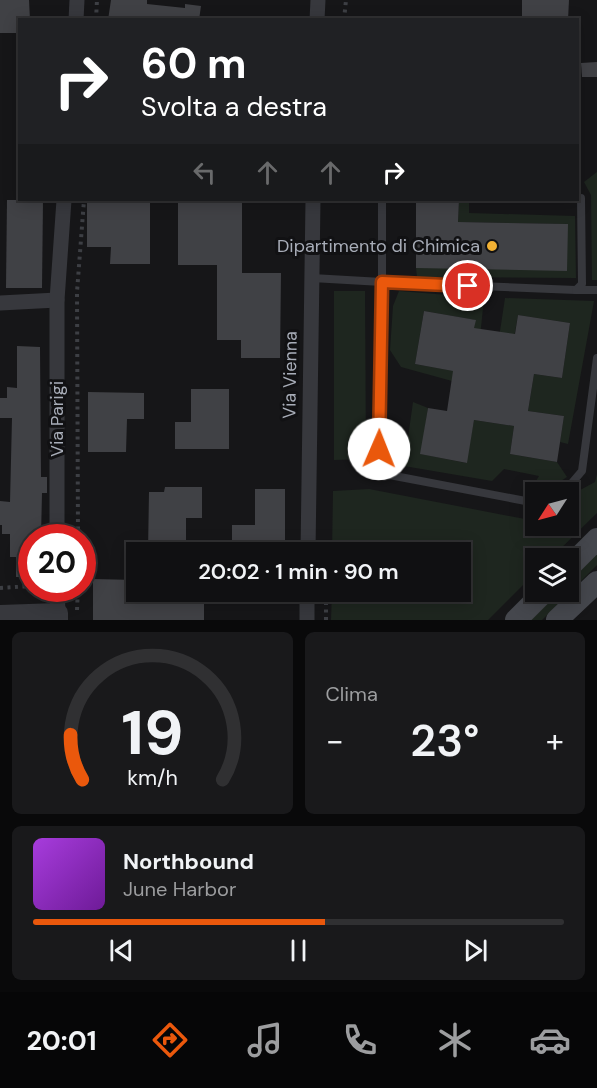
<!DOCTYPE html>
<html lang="it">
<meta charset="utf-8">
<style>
body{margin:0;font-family:"DM Sans",sans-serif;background:#19191b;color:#f1f3f6;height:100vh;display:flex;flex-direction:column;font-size:22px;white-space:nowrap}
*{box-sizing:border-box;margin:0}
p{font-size:20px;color:#9c9d9f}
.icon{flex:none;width:33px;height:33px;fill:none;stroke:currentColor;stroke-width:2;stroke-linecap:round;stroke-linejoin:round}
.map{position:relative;height:620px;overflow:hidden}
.drawer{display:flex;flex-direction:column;gap:12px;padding:12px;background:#09090a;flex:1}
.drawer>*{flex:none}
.banner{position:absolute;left:18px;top:18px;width:561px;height:183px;border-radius:0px;box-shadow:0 3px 15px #0003,0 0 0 2px #303032;background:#202124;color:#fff;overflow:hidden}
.needle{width:39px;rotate:234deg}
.tools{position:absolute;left:525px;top:482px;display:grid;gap:12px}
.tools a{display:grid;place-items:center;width:54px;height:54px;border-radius:0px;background:#101012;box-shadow:0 3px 15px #0003,0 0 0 2px #303032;font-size:30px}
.speed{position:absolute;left:18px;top:524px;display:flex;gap:12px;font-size:30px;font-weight:700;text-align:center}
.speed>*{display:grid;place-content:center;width:78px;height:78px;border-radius:50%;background:#101012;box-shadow:0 3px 15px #0003,0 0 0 2px #303032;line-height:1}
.speed .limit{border:9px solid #d22;background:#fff;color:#111}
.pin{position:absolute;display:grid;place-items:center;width:51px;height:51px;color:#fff;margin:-26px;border:3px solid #fff;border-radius:50%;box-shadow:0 2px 6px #0007}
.me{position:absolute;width:66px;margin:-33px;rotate:1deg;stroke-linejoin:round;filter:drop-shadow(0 0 4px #0008)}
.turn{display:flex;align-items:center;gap:21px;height:126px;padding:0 24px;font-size:27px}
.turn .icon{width:78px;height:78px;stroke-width:2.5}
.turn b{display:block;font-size:42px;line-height:51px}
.lanes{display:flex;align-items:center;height:57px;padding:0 24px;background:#0003;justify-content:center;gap:30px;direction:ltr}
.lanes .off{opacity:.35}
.big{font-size:45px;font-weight:600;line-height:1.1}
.drawer .widget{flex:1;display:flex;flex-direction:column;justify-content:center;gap:9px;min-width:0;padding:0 21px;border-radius:9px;background:#19191b}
.drawer .dial{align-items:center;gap:0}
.dial svg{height:156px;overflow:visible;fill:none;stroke:#303032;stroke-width:7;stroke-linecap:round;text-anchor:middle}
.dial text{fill:#f1f3f6;stroke:none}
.song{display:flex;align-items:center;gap:18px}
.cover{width:72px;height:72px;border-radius:9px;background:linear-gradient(135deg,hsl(280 70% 55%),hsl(280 70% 35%))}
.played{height:6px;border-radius:3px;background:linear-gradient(90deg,#ea580c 55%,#303032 55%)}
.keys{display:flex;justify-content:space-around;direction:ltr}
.heat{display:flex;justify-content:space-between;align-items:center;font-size:33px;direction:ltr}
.drawer .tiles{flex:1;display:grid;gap:12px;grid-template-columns:1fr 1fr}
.widget:last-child{grid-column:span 2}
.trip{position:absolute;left:126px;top:542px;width:345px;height:60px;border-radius:0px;background:#101012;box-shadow:0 3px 15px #0003,0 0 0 2px #303032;font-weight:600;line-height:60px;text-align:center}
.tabs{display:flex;height:96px;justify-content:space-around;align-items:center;background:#060607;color:#9c9d9f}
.tabs .icon{width:42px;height:42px}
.tabs .on{color:#ea580c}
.tabs b{font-size:27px;color:#f1f3f6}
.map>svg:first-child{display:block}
</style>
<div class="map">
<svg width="597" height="620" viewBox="0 0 597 620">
<rect width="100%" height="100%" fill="#161618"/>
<!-- green -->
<g fill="#1e261f">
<polygon points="597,172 597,280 592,280 591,195 584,182"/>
<polygon points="459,200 469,200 469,213 575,216 576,278 417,277 416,268 568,224 458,222"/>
<polygon points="334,291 365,291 366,459 334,460"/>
<polygon points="399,291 484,298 479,347 471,346 475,320 424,311 415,364 454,371 452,381 401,367 390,350 393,306"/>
<polygon points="505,298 594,301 568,444 560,442 564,416 528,411 534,374 562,378 570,323 518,315 511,354 497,351"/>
<polygon points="413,402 428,408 421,454 466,463 474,420 514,426 510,454 557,462 567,477 552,487 531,489 539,476 504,469 492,481 404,466"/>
<polygon points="597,474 597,513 551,558 536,558 535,573 488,620 331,620 332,591 460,591 460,552 332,552 333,491 369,489 535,521 536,525 568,525 569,496 595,482"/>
<polygon points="597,554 597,565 542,620 531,620 560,591 568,591 569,582"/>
</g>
<!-- building -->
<g fill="#404145">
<polygon points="0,0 29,0 30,20 20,20 20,33 0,33"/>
<polygon points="111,0 147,0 147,4 185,8 185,4 201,6 199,20 108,20"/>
<polygon points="522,0 569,0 568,20 522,20"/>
<polygon points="597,62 597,77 582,77 581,63"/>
<polygon points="7,200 43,200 42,288 6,288"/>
<polygon points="87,200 150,200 150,264 110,264 111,247 87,247"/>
<polygon points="178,200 242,200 242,273 281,273 280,358 241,358 241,340 217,340 217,265 178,265"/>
<polygon points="416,200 459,200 458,222 568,224 567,271 416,268"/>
<polygon points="424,311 476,320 474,328 515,334 518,315 570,323 562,378 534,374 528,411 564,416 557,462 510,454 514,426 474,420 467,463 420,454 428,408 447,411 453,371 415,364"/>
<polygon points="17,346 40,347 41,477 47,477 47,493 42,493 41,537 32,537 32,577 16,577 16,557 10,557 10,534 2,534 2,525 0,525 0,501 10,502 12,418 0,418 0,398 7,398 7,387 17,388"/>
<polygon points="191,389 229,389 229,449 175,449 175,422 191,422"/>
<polygon points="88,392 144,393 144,419 127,419 126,452 88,452"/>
<polygon points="165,487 202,487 202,518 186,518 186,552 148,552 149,492 164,492"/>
<polygon points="255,489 285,489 285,549 270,549 270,552 232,552 232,525 255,525"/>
<polygon points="93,579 136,580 136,591 204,591 204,620 93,620"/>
</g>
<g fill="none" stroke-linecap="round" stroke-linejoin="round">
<!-- path -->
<g stroke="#3d3f44" stroke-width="4" stroke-dasharray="3 4.5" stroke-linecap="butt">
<polyline points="96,20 97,0"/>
<polyline points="344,20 346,0"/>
<polyline points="78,537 77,292 84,200"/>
<polyline points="0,588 32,586"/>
<polyline points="77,610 78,588"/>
<polyline points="326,620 326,591"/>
</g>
<!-- service -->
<g stroke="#37383d" stroke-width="8">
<polyline points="382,200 382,282 576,290 582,284 581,198 578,198"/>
<polyline points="312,278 382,282 379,473 536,503"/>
<polyline points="576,290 597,290"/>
<polyline points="564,492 582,471 597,358"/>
</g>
<!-- minor -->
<g stroke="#37383d" stroke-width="15">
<polyline points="76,20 77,0"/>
<polyline points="317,20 318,0"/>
<polyline points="0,303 57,300"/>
<polyline points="57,537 57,300 64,200"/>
<polyline points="308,552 313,200"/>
<polyline points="57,588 58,613"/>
<polyline points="307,620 307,591"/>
</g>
<!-- tertiary -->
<polyline stroke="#37383d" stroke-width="20" points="0,615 58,613 58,620"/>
<!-- secondary -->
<g stroke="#45474d" stroke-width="22">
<polyline points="568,568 597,539"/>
<polyline points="516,620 545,591"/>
<polyline points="557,620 597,582"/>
</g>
</g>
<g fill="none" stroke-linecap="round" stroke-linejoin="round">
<defs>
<polyline id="route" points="379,449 382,282 468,286"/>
</defs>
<!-- route casing -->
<use href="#route" stroke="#983908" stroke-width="15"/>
<!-- route -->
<use href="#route" stroke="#ea580c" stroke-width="10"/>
</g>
<!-- markers -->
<circle fill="#f2b134" stroke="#111113" stroke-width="2" cx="492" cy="246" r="6"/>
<g text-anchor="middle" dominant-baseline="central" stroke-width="6" stroke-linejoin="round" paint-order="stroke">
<!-- poi labels -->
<g font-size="18" fill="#a8adb8" stroke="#111113" text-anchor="end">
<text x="480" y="246">Dipartimento di Chimica</text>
</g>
<!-- street labels -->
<g font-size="18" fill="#a8adb8" stroke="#111113">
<text transform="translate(290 375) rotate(-89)">Via Vienna</text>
<text transform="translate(57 419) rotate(-90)">Via Parigi</text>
</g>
</g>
</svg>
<div class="tools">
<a><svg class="needle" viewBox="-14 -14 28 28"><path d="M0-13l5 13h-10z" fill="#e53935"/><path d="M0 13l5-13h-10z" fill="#9c9d9f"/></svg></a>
<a><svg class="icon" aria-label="layers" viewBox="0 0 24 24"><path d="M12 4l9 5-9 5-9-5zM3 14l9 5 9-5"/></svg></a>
</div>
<div class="speed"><div class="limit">20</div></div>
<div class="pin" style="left:468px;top:286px;background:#d93025"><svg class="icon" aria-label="arrive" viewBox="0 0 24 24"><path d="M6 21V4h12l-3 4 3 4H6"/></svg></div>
<svg class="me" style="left:379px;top:449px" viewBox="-20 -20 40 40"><circle r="19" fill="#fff"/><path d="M0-13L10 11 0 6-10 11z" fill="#ea580c"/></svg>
<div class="trip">20:02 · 1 min · 90 m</div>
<div class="banner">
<div class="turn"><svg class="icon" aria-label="right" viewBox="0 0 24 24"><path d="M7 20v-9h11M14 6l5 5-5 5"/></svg><div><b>60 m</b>Svolta a destra</div></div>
<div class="lanes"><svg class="icon off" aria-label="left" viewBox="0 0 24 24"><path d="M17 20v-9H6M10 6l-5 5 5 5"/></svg><svg class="icon off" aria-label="ahead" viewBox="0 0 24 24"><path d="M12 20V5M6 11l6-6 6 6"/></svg><svg class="icon off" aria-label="ahead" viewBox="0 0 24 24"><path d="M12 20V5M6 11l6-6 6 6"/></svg><svg class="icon" aria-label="right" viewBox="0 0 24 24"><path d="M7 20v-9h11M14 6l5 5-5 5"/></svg></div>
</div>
</div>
<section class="drawer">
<div class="tiles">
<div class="widget dial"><svg viewBox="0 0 100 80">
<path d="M14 69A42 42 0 1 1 86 69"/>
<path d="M14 69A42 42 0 0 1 8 46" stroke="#ea580c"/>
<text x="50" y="56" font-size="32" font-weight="700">19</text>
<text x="50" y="72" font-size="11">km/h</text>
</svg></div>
<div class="widget"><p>Clima</p>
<div class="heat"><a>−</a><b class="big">23°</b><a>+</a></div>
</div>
<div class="widget">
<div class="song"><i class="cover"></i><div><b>Northbound</b><p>June Harbor</p></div></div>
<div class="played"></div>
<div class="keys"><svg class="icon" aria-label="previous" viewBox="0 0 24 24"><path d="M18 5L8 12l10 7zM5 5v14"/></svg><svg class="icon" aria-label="pause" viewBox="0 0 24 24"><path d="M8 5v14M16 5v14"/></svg><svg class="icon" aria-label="next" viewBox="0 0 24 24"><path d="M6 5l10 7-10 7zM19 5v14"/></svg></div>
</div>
</div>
</section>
<nav class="tabs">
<b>20:01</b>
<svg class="icon on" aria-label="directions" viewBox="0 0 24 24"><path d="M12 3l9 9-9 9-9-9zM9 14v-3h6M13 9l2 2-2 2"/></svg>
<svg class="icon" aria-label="music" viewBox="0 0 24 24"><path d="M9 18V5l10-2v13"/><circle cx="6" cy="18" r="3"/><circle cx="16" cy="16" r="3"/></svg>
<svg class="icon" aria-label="phone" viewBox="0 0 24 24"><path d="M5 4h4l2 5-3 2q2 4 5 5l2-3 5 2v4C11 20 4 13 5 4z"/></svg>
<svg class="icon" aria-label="climate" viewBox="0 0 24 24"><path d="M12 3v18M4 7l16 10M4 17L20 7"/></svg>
<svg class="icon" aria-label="car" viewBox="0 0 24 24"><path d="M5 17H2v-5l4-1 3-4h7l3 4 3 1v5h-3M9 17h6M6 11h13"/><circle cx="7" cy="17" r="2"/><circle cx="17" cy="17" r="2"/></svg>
</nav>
